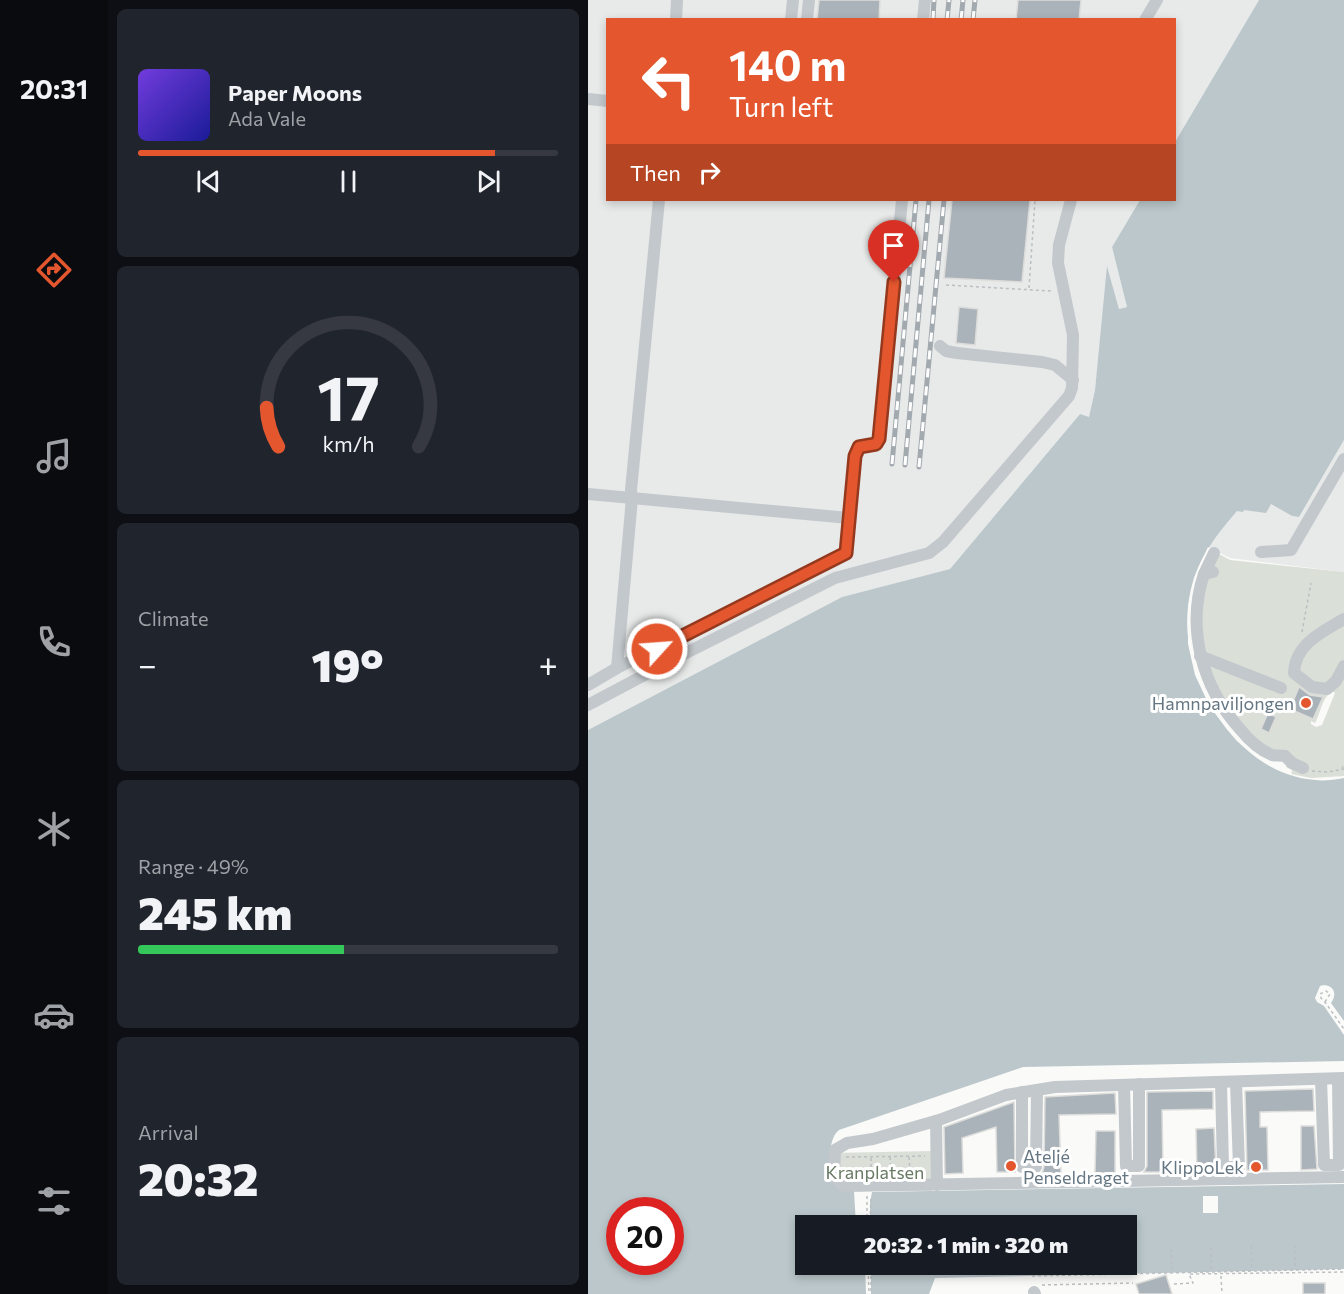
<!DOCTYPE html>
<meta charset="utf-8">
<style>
body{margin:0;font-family:Commissioner,sans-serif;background:#20242c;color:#f1f3f6;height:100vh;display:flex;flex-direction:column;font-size:22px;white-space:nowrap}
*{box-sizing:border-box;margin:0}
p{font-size:20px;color:#9ea1a6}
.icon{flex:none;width:33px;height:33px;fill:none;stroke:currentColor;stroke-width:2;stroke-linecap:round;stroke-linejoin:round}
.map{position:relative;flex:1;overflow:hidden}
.drawer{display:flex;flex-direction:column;gap:9px;padding:9px;background:#0d0f14;width:480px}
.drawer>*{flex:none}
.top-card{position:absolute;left:18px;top:18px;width:570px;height:183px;border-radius:0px;box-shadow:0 3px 9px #0003;background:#e4572e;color:#fff;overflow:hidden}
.speed{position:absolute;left:18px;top:1197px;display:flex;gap:12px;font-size:30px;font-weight:700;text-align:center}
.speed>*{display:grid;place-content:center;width:78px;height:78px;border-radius:50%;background:#171b24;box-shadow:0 3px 9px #0003;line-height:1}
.speed .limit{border:9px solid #d22;background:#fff;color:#111}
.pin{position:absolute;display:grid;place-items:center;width:51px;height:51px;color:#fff;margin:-62px -26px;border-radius:50% 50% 50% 0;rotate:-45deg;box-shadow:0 0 6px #0007}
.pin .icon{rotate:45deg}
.me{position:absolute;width:66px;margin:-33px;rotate:64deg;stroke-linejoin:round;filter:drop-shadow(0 0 4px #0008)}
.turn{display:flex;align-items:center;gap:21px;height:126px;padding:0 24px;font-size:27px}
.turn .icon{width:78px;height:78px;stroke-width:2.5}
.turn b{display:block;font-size:42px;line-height:51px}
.then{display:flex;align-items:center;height:57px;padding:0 24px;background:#0003;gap:12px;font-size:22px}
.big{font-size:45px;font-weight:800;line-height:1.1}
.drawer .card{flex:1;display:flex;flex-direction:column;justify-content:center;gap:9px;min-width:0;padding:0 21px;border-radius:9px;background:#20242c}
.drawer .dial{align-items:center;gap:0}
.dial svg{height:156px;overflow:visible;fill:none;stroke:#363941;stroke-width:7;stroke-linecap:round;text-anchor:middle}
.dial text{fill:#f1f3f6;stroke:none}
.song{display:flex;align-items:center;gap:18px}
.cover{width:72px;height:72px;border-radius:9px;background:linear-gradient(135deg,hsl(260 70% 55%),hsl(240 70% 35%))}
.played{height:6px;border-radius:3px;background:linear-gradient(90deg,#e4572e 85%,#363941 85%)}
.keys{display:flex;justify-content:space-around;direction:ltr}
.heat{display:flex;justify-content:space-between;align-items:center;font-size:33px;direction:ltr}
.charge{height:9px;border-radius:4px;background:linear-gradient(90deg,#34c759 49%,#363941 0)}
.trip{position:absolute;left:207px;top:1215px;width:342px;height:60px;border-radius:0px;background:#171b24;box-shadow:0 3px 9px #0003;font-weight:800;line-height:60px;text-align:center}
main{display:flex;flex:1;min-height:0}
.tab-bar{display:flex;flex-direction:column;width:108px;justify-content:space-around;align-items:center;background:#090b0e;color:#9ea1a6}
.tab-bar .icon{width:42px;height:42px}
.tab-bar .selected{color:#e4572e}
.tab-bar b{font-size:27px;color:#f1f3f6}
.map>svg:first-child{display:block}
</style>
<main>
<nav class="tab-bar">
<b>20:31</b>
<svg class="icon selected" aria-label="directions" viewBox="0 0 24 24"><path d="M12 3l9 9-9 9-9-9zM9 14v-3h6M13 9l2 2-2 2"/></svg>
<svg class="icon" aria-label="music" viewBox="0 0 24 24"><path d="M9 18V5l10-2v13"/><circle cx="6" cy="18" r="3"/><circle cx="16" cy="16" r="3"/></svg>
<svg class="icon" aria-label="phone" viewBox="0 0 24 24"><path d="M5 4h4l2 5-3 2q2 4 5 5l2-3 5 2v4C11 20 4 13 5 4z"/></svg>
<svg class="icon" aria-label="climate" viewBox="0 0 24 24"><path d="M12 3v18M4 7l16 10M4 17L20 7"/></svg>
<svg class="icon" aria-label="car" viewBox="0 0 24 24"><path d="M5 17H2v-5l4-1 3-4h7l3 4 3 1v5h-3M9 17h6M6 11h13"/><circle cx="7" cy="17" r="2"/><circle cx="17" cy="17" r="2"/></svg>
<svg class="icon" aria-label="filters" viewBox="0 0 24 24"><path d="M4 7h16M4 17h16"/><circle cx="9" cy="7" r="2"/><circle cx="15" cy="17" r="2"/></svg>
</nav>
<section class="drawer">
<div class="card">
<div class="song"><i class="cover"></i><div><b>Paper Moons</b><p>Ada Vale</p></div></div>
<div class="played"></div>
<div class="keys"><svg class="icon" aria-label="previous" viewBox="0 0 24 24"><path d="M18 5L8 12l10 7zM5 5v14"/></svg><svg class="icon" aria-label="pause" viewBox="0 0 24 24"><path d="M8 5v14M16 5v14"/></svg><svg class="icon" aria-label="next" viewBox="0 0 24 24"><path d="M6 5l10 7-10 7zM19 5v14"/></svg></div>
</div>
<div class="card dial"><svg viewBox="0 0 100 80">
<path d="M14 69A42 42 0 1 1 86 69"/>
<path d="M14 69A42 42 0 0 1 8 49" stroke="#e4572e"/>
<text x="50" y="56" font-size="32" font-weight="700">17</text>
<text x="50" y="72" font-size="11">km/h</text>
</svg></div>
<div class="card"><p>Climate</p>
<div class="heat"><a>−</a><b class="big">19°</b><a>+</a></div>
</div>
<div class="card"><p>Range · 49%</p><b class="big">245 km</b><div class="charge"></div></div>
<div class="card"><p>Arrival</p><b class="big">20:32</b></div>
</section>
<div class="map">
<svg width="756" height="1294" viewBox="0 0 756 1294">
<rect width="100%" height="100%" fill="#fafaf8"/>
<!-- built -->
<g fill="#e8e9e9">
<polygon points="0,0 671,0 587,142 586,20 20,20 20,200 552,200 524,247 539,307 531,309 520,269 507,390 501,418 492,414 362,569 254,597 0,730"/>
<polygon points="756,440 756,572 642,558 620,547 649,511 683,504 704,516 711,517"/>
</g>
<!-- green -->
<g fill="#dadfd7" fill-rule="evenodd">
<path d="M622 549 642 560 756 572V776L723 778 703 774 704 770 698 767 699 763C685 756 670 750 658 742 649 736 642 726 636 718 599 669 593 603 622 549ZM744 691 747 693 734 725 728 727 723 724V721L727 723C733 713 733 699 744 691Z"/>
<polygon points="344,1151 344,1191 257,1190 243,1153"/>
</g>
<!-- water -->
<g fill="#bbc7cb" fill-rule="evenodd">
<path d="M671 0H756V440L711 517 704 516 683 504 678 513 656 510 655 512 649 511C623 542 605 564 600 607 590 689 665 798 756 778V1021L743 1003C749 995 747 986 736 985L732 986 727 998 729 1002 736 1006 756 1035V1061L435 1067 251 1130C238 1141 244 1164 244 1180L257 1190 276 1192V1225L218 1226V1264L277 1265 278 1294H0V730L254 597 362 569 492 414 501 417 507 390 519 266 531 309 539 307 524 247 552 200H586L587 142ZM32 1210H82V1262H32Z"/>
<polygon points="756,1184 756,1269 347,1278 341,1294 283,1294 283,1265 538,1264 538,1226 282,1226 282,1203 284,1192"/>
</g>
<!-- pier -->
<g fill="#fafaf8">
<polygon points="620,547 622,549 609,579 603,606 603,643 610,674 625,705 651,739 690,769 696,769 704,773 703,775 683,766 667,756 649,741 622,707 607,675 600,644 600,606 606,578"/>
<polygon points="266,1191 276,1192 276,1225 268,1225"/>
<rect x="615" y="1196" width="15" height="17"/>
</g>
<!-- building -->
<g fill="#aab3b9" stroke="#dcdcda" stroke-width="1.5">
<polygon points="231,0 292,0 291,20 229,20"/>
<polygon points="430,0 493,0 491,20 428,20"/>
<polygon points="364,200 442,200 434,282 356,278"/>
<polygon points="371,307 390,309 387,345 368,343"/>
<polygon points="711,687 722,695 735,697 725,719 702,709"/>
<polygon points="680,713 688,717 681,733 673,729"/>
<polygon points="725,1089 726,1111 672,1112 672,1127 679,1127 680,1170 659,1170 657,1091"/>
<polygon points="625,1091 625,1109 574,1110 575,1172 556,1172 559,1166 559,1092"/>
<polygon points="527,1093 528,1114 471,1115 473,1174 454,1174 456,1167 457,1097"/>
<polygon points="426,1102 427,1172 409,1172 408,1127 374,1138 375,1173 357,1174 356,1127"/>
<polygon points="713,1126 726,1126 729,1169 713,1170"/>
<polygon points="626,1128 628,1171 609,1171 608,1129"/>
<polygon points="508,1131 527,1131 527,1173 507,1173"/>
<polygon points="578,1275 584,1294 551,1294 548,1284"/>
<rect x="715" y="1283" width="22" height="11"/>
</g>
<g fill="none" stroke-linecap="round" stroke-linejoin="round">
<!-- path -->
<g stroke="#bbbfc2" stroke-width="1.5" stroke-dasharray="3 3" stroke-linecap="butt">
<polyline points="358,285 463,291"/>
<polyline points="441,288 447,200"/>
<polyline points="714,632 723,583"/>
<polyline points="754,769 756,764"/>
<polyline points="724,771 740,772 756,769"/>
<polyline points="737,1002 742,994 738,991 732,994 733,998 737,1002 756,1029"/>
<polyline points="258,1157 337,1156"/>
<polyline points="302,1157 303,1173"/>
<polyline points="321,1157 322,1173"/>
<polyline points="283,1158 283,1174"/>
<polyline points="279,1196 279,1226"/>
<polyline points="282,1226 283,1197"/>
<polyline points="545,1243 546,1273"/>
<polyline points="707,1245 707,1269"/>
<polyline points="663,1246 664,1270"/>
<polyline points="623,1248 623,1271"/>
<polyline points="583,1249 584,1272"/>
<polyline points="280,1264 281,1294"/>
<polyline points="283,1264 283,1294"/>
<polyline points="444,1276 756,1269"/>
<polyline points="633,1276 634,1294"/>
<polyline points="586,1284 605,1283 601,1274 756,1272"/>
<polyline points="454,1285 545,1283"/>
</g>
<!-- minor -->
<g stroke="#c3c8cc" stroke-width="12">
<polyline points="88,20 89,0"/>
<polyline points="203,20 205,0"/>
<polyline points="219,20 221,0"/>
<polyline points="335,20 337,0"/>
<polyline points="557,20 569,0"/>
<polyline points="0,99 20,101"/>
<polyline points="352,346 358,351 369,353 454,362 467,365 485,380"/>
<polyline points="0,494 261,518"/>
<polyline points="673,552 703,550 756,459"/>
<path d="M625 572 616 574C598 628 614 687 652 729 660 739 672 750 684 755 689 756 692 755 697 756L704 763 715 768"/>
<polyline points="616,574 626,553"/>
<path d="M756 619C734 632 707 644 706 673L724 687 739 689 748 681 756 666"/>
<polyline points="612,656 693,688"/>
<polyline points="29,668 44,498 43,490 71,200"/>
<polyline points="0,685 29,668 258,553 267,456 271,447 288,445 291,439 314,200"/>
<polyline points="0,705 96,654 247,578 341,553 355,542 481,396 484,388 485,335 470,263 471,245 483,200"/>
<path d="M756 1078 467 1087 418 1095 351 1120 285 1139 259 1143 247 1150C247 1163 243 1182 257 1186L756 1177"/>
<polyline points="733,1079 736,1165 751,1165 750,1079"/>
<polyline points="633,1083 635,1167 651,1167 648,1082"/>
<polyline points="536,1085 538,1166 551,1166 551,1084"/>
<polyline points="434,1092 434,1167 448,1167 449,1090"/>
<polyline points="348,1121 349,1185"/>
<polyline points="446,1292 447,1294"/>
</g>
<defs>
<g id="rail">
<polyline points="345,20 346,0"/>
<polyline points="359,20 361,0"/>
<polyline points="373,20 375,0"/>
<polyline points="385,20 387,0"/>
<polyline points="304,464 328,200"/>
<polyline points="317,465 341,200"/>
<polyline points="331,467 356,200"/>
</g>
</defs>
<!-- rail casing -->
<use href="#rail" stroke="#a2aab0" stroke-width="5"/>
<!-- rail -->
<use href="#rail" stroke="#fff" stroke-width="3" stroke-dasharray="9" stroke-linecap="butt"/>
</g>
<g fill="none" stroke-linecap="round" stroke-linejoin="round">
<defs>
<polyline id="route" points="69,649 258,553 267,456 271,447 288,444 291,439 306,282"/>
</defs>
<!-- route casing -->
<use href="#route" stroke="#94391e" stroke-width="15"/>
<!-- route -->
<use href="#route" stroke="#e4572e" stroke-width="10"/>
</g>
<!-- markers -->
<g fill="#e4572e" stroke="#fff" stroke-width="2">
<circle cx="718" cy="703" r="6"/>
<circle cx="423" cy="1166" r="6"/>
<circle cx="668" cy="1167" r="6"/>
</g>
<g text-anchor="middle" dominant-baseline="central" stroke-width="6" stroke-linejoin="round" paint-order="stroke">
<!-- poi labels -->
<g font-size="18" fill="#657683" stroke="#fff" text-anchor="end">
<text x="706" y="703">Hamnpaviljongen</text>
<text x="435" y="1156" text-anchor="start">Ateljé<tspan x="435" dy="21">Penseldraget</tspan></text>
<text x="656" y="1167">KlippoLek</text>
</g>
<!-- park labels -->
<g font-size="18" fill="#687a64" stroke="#fff">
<text x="287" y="1172">Kranplatsen</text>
</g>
</g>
</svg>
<div class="speed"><div class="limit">20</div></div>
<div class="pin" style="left:306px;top:282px;background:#d93025"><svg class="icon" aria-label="arrive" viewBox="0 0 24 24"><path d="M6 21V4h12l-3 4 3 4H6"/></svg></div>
<svg class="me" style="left:69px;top:649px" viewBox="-20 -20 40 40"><circle r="17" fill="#e4572e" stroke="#fff" stroke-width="3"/><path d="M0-11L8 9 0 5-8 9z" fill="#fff"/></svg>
<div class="trip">20:32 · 1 min · 320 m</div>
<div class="top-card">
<div class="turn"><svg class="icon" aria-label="left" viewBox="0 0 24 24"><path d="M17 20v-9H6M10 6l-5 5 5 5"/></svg><div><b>140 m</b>Turn left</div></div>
<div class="then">Then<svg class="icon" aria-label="right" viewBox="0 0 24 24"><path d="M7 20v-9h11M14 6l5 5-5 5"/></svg></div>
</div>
</div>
</main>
